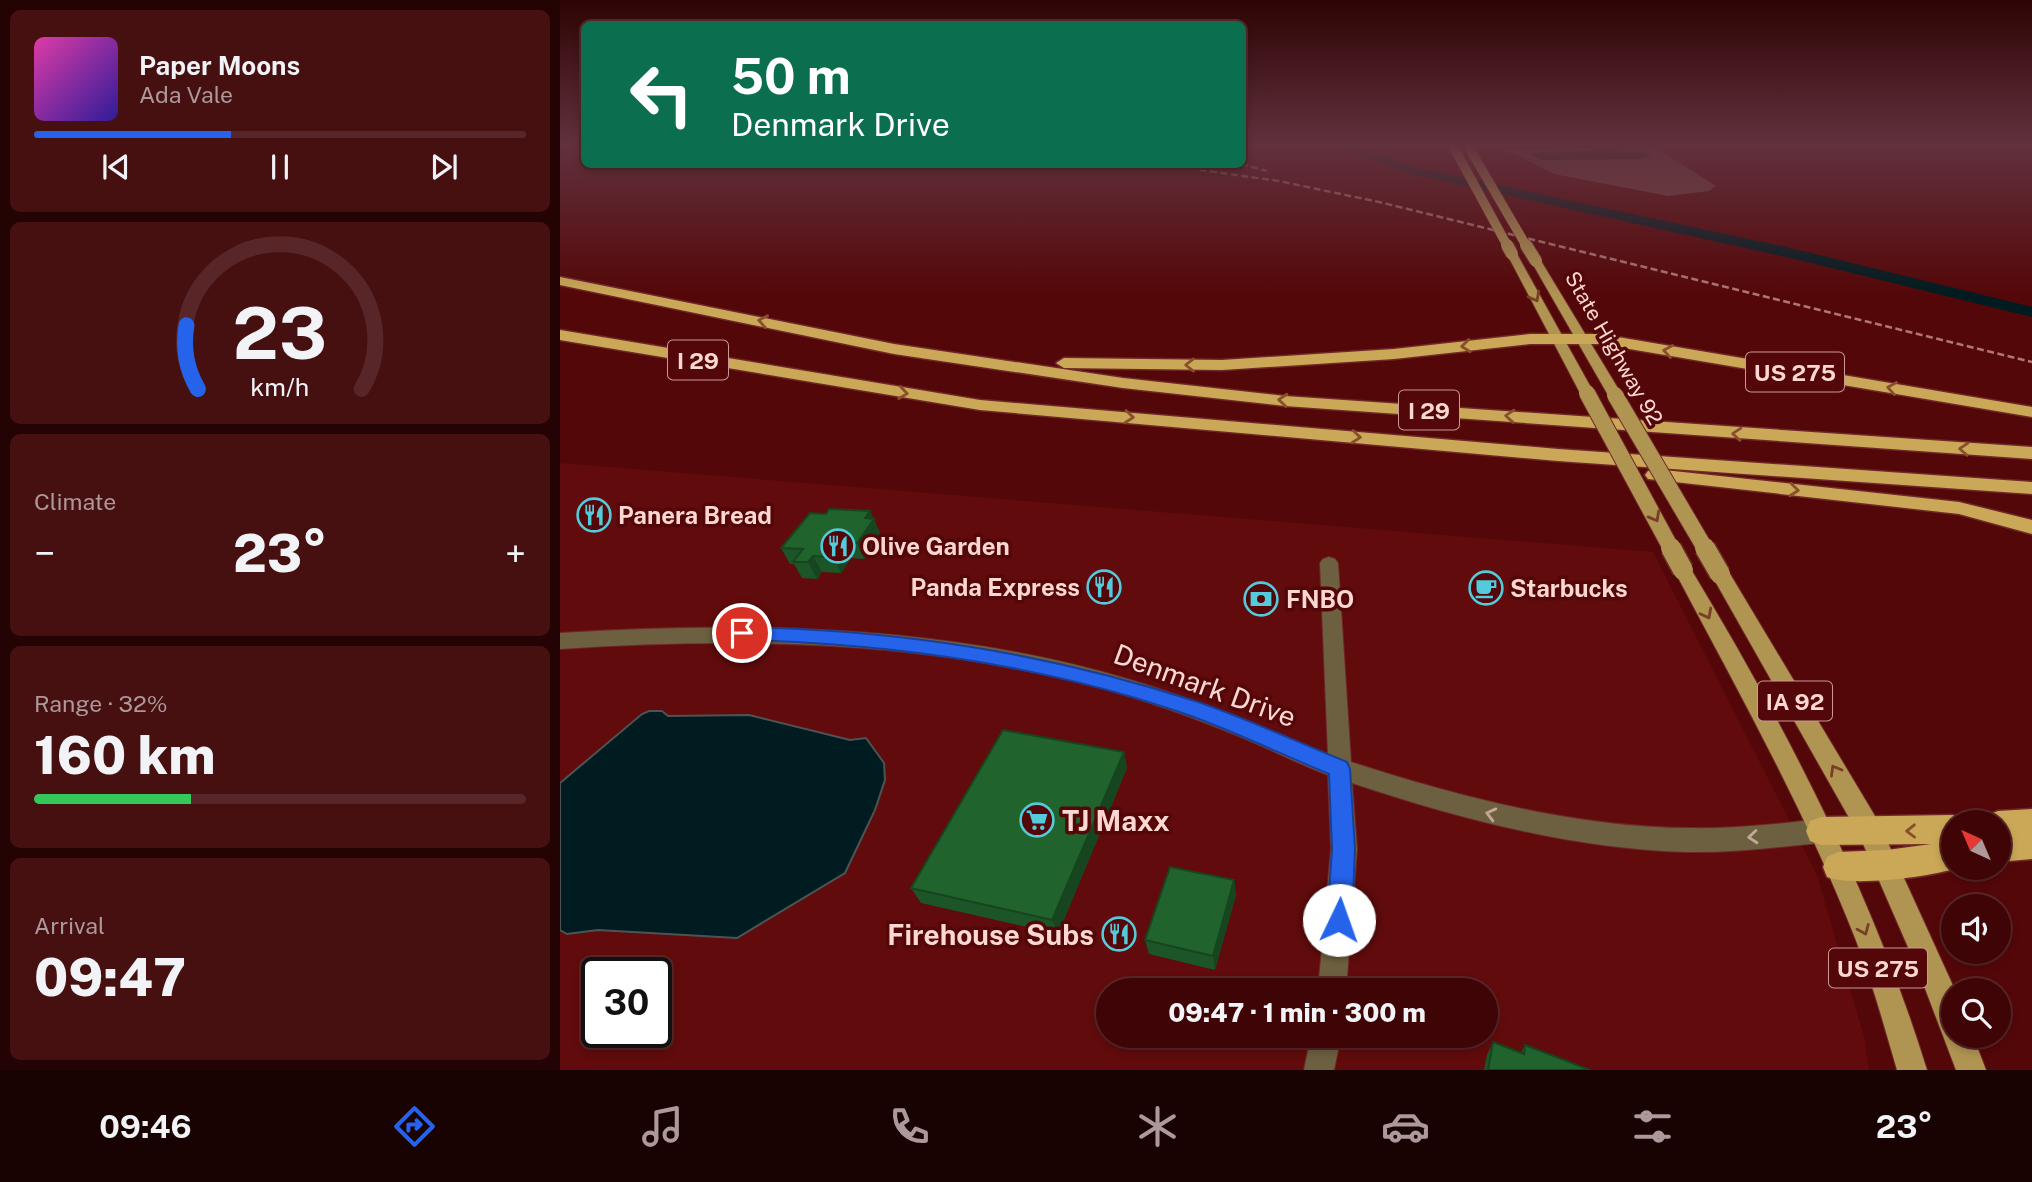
<!DOCTYPE html>
<meta charset="utf-8">
<style>
body{margin:0;font-family:"Public Sans",sans-serif;background:#460f10;color:#f1f3f6;height:100vh;display:flex;flex-direction:column;font-size:26px;white-space:nowrap}
*{box-sizing:border-box;margin:0}
p{font-size:23px;color:#ad999b}
.icon{flex:none;width:38px;height:38px;fill:none;stroke:currentColor;stroke-width:2;stroke-linecap:round;stroke-linejoin:round}
.map{position:relative;flex:1;overflow:hidden}
.details{display:flex;flex-direction:column;gap:10px;padding:10px;background:#230303;width:560px}
.details>*{flex:none}
.hud{position:absolute;left:21px;top:21px;width:665px;height:147px;border-radius:10px;box-shadow:0 4px 10px #0003,0 0 0 2px #582628;background:#0b6e4f;color:#fff;overflow:hidden}
.needle{width:46px;rotate:316deg}
.fabs{position:absolute;left:1381px;top:810px;display:grid;gap:14px}
.fabs a{display:grid;place-items:center;width:70px;height:70px;border-radius:50%;background:#3f0506;box-shadow:0 4px 10px #0003,0 0 0 2px #582628;font-size:35px}
.speed{position:absolute;left:21px;top:957px;display:flex;gap:14px;font-size:35px;font-weight:700;text-align:center}
.speed>*{display:grid;place-content:center;width:91px;height:91px;border-radius:50%;background:#3f0506;box-shadow:0 4px 10px #0003,0 0 0 2px #582628;line-height:1}
.speed .limit{border:4px solid #111;border-radius:10px;background:#fff;color:#111}
.pin{position:absolute;display:grid;place-items:center;width:60px;height:60px;color:#fff;margin:-30px;border:4px solid #fff;border-radius:50%;box-shadow:0 2px 7px #0007}
.me{position:absolute;width:77px;margin:-38px;rotate:3deg;stroke-linejoin:round;filter:drop-shadow(0 0 5px #0008)}
.turn{display:flex;align-items:center;gap:24px;height:147px;padding:0 35px;font-size:32px}
.turn .icon{width:91px;height:91px;stroke-width:2.5}
.turn b{display:block;font-size:49px;line-height:60px}
.big{font-size:52px;font-weight:800;line-height:1.1}
.details .card{flex:1;display:flex;flex-direction:column;justify-content:center;gap:10px;min-width:0;padding:0 24px;border-radius:10px;background:#460f10}
.details .dial{align-items:center;gap:0}
.dial svg{height:182px;overflow:visible;fill:none;stroke:#582628;stroke-width:7;stroke-linecap:round;text-anchor:middle}
.dial text{fill:#f1f3f6;stroke:none}
.song{display:flex;align-items:center;gap:21px}
.cover{width:84px;height:84px;border-radius:10px;background:linear-gradient(135deg,hsl(320 70% 55%),hsl(250 70% 35%))}
.played{height:7px;border-radius:4px;background:linear-gradient(90deg,#2563eb 40%,#582628 40%)}
.keys{display:flex;justify-content:space-around;direction:ltr}
.heat{display:flex;justify-content:space-between;align-items:center;font-size:38px;direction:ltr}
.charge{height:10px;border-radius:5px;background:linear-gradient(90deg,#34c759 32%,#582628 0)}
.trip{position:absolute;left:536px;top:978px;width:402px;height:70px;border-radius:35px;background:#3f0506;box-shadow:0 4px 10px #0003,0 0 0 2px #582628;font-weight:800;line-height:70px;text-align:center}
.tabs{display:flex;height:112px;justify-content:space-around;align-items:center;background:#190202;color:#ad999b}
.tabs .icon{width:49px;height:49px}
.tabs .on{color:#2563eb}
.tabs b{font-size:32px;color:#f1f3f6}
main{display:flex;flex:1;min-height:0}
.map>svg:first-child{display:block}
</style>
<main>
<section class="details">
<div class="card">
<div class="song"><i class="cover"></i><div><b>Paper Moons</b><p>Ada Vale</p></div></div>
<div class="played"></div>
<div class="keys"><svg class="icon" aria-label="previous" viewBox="0 0 24 24"><path d="M18 5L8 12l10 7zM5 5v14"/></svg><svg class="icon" aria-label="pause" viewBox="0 0 24 24"><path d="M8 5v14M16 5v14"/></svg><svg class="icon" aria-label="next" viewBox="0 0 24 24"><path d="M6 5l10 7-10 7zM19 5v14"/></svg></div>
</div>
<div class="card dial"><svg viewBox="0 0 100 80">
<path d="M14 69A42 42 0 1 1 86 69"/>
<path d="M14 69A42 42 0 0 1 9 41" stroke="#2563eb"/>
<text x="50" y="56" font-size="32" font-weight="700">23</text>
<text x="50" y="72" font-size="11">km/h</text>
</svg></div>
<div class="card"><p>Climate</p>
<div class="heat"><a>−</a><b class="big">23°</b><a>+</a></div>
</div>
<div class="card"><p>Range · 32%</p><b class="big">160 km</b><div class="charge"></div></div>
<div class="card"><p>Arrival</p><b class="big">09:47</b></div>
</section>
<div class="map">
<svg width="1472" height="1070" viewBox="0 0 1472 1070">
<rect width="100%" height="100%" fill="#540708"/>
<!-- built -->
<path fill="#610b0c" fill-rule="evenodd" d="M0 463 1093 552 1257 875 1304 1037 1309 1070H0ZM37 973H96V1032H37ZM548 990H926V1036H548Z"/>
<!-- green -->
<polygon fill="#714540" points="1095,147 1156,186 1149,191 1108,196 994,174 955,154 939,150"/>
<!-- water -->
<g fill="#001c20" stroke="#4c5455" stroke-width="2">
<polygon points="1043,149 1078,150 1094,155 1083,160 981,161 970,155 974,152"/>
<polygon points="89,711 102,711 108,716 189,715 290,740 306,738 324,763 325,780 315,810 285,873 177,938 38,930 7,934 0,930 0,783 82,714"/>
</g>
<g fill="none" stroke-linecap="round" stroke-linejoin="round">
<!-- river -->
<polygon fill="#001c20" fill-rule="evenodd" points="778,146 794,146 851,166 1235,249 1472,307 1472,317 1235,259 847,173"/>
<defs>
<g id="minor">
<path d="M769 557 775 559 778 563 791 762C899 797 1014 827 1129 828 1173 829 1217 824 1261 819L1270 823 1273 831 1270 839 1261 843C1217 847 1172 853 1127 852 1014 849 900 819 792 783L797 849 786 990H758L771 849 768 775C739 764 710 749 681 737 635 718 588 701 541 688 363 640 182 637 0 649V633C183 622 365 624 543 672 621 693 694 724 768 754L760 563 763 559Z"/>
<polygon points="751,1036 781,1036 774,1070 744,1070"/>
</g>
<g id="major">
<polygon points="952,251 957,254 1034,393 1032,396 1022,396 1020,393 947,254"/>
<polygon points="972,259 981,261 1062,395 1060,398 1055,399 1048,395 971,261"/>
<path d="M1123 564 1129 566C1225 725 1312 892 1367 1070H1337C1324 1026 1312 981 1295 938 1245 810 1178 691 1114 570L1117 566Z"/>
<polygon points="1160,568 1167,569 1318,821 1395,990 1393,1036 1413,1036 1426,1070 1396,1070 1358,970 1300,837 1151,574 1153,569"/>
</g>
<g id="highway">
<polygon points="0,277 334,344 563,378 725,396 1472,447 1472,459 725,406 563,388 334,354 0,285"/>
<polygon points="0,330 420,400 998,449 1472,482 1472,494 998,461 420,410 0,340"/>
<polygon points="970,334 1040,334 1472,407 1472,417 1040,344 970,344 834,359 662,370 504,368 496,363 504,358 662,360 834,349"/>
<polygon points="1095,469 1399,502 1472,520 1472,534 1399,514 1088,479 1085,475 1088,471"/>
<polygon points="1472,809 1472,859 1438,862 1438,822 1424,822 1428,815 1438,811"/>
<path d="M1393 815 1405 822H1393V868H1397C1370 877 1292 887 1267 877L1263 867 1267 857 1278 852 1327 850 1371 844 1261 845 1250 841 1246 831 1250 821 1261 817Z"/>
</g>
</defs>
<!-- minor casing -->
<use href="#minor" stroke="#6f2828" stroke-width="2"/>
<!-- major casing -->
<use href="#major" stroke="#6f2828" stroke-width="2"/>
<!-- highway casing -->
<use href="#highway" stroke="#6f2828" stroke-width="3"/>
<!-- minor -->
<use href="#minor" fill="#6d6041" fill-rule="evenodd"/>
<!-- major -->
<use href="#major" fill="#b09452" fill-rule="evenodd"/>
<!-- highway -->
<use href="#highway" fill="#caa857" fill-rule="evenodd"/>
<!-- rail -->
<g stroke="#ae7774" stroke-width="2.5" stroke-dasharray="7 3.5" stroke-linecap="butt">
<polyline points="598,164 719,181 819,202 1472,362"/>
<polyline points="681,164 707,171"/>
</g>
<defs>
<g id="major-bridge-far3">
<polyline points="893,146 948,247"/>
<polyline points="908,146 967,247"/>
</g>
<g id="major-bridge-far2">
<polyline points="947,245 952,254"/>
<polyline points="966,245 976,261"/>
</g>
<g id="major-bridge-far1">
<polyline points="1027,393 1112,550"/>
<polyline points="1055,395 1146,550"/>
</g>
<g id="major-bridge">
<polyline points="1111,548 1123,570"/>
<polyline points="1145,548 1160,574"/>
</g>
</defs>
<!-- major-bridge-far3 casing -->
<use href="#major-bridge-far3" stroke="#6f2828" stroke-width="10" stroke-linecap="butt"/>
<!-- major-bridge-far2 casing -->
<use href="#major-bridge-far2" stroke="#6f2828" stroke-width="14" stroke-linecap="butt"/>
<!-- major-bridge-far1 casing -->
<use href="#major-bridge-far1" stroke="#6f2828" stroke-width="18" stroke-linecap="butt"/>
<!-- major-bridge casing -->
<use href="#major-bridge" stroke="#6f2828" stroke-width="23" stroke-linecap="butt"/>
<!-- major-bridge-far3 -->
<use href="#major-bridge-far3" stroke="#b09452" stroke-width="9"/>
<!-- major-bridge-far2 -->
<use href="#major-bridge-far2" stroke="#b09452" stroke-width="12"/>
<!-- major-bridge-far1 -->
<use href="#major-bridge-far1" stroke="#b09452" stroke-width="16"/>
<!-- major-bridge -->
<use href="#major-bridge" stroke="#b09452" stroke-width="20"/>
</g>
<!-- wall -->
<g fill="#1c5527">
<polygon points="310,511 321,535 304,559 291,558 281,573 262,572 257,579 242,578 234,564 230,564 221,548"/>
<polygon points="564,752 567,768 498,934 361,903 351,888"/>
<polygon points="674,880 676,895 655,970 589,954 585,940"/>
<polygon points="933,1042 961,1053 965,1045 1030,1070 924,1070 927,1055"/>
</g>
<!-- shaded-wall -->
<g fill="#164520">
<polygon points="310,511 321,535 304,559 297,543 305,518"/>
<polygon points="284,542 291,558 281,573 273,557"/>
<polygon points="253,556 262,572 257,579 248,562"/>
<polygon points="564,752 567,768 498,934 492,920"/>
<polygon points="674,880 676,895 655,970 653,956"/>
</g>
<!-- building -->
<g fill="#20632d" stroke="#164520" stroke-width="2">
<polygon points="269,509 310,511 305,518 314,519 297,543 284,542 273,557 253,556 248,562 233,562 243,549 221,548 250,513 266,514"/>
<polygon points="443,730 564,752 492,920 351,888"/>
<polygon points="610,867 674,880 653,956 585,940"/>
<polygon points="933,1042 964,1054 965,1045 1030,1070 928,1070"/>
</g>
<!-- one-way arrows -->
<defs><path id="oneway-chevron" d="M-2-3.5L2.5 0L-2 3.5" fill="none" stroke-width="1.6" stroke-linecap="round" stroke-linejoin="round" transform="scale(1.75)"/></defs>
<g stroke="#793f26">
<use href="#oneway-chevron" transform="translate(975 297) rotate(61)"/>
<use href="#oneway-chevron" transform="translate(1095 517) rotate(61)"/>
<use href="#oneway-chevron" transform="translate(1147 614) rotate(62)"/>
<use href="#oneway-chevron" transform="translate(1275 770) rotate(-120)"/>
<use href="#oneway-chevron" transform="translate(1304 930) rotate(67)"/>
</g>
<g stroke="#894f2c">
<use href="#oneway-chevron" transform="translate(203 321) rotate(-169)"/>
<use href="#oneway-chevron" transform="translate(906 346) rotate(174)"/>
<use href="#oneway-chevron" transform="translate(1108 351) rotate(-170)"/>
<use href="#oneway-chevron" transform="translate(630 365) rotate(180)"/>
<use href="#oneway-chevron" transform="translate(1332 388) rotate(-170)"/>
<use href="#oneway-chevron" transform="translate(343 393) rotate(8)"/>
<use href="#oneway-chevron" transform="translate(723 400) rotate(-175)"/>
<use href="#oneway-chevron" transform="translate(950 416) rotate(-176)"/>
<use href="#oneway-chevron" transform="translate(569 417) rotate(5)"/>
<use href="#oneway-chevron" transform="translate(1177 434) rotate(-176)"/>
<use href="#oneway-chevron" transform="translate(796 437) rotate(5)"/>
<use href="#oneway-chevron" transform="translate(1404 449) rotate(-176)"/>
<use href="#oneway-chevron" transform="translate(1234 490) rotate(6)"/>
<use href="#oneway-chevron" transform="translate(1351 831) rotate(179)"/>
</g>
<g stroke="#c3a898">
<use href="#oneway-chevron" transform="translate(931 814) rotate(-166)"/>
<use href="#oneway-chevron" transform="translate(1193 837) rotate(175)"/>
</g>
<!-- sky -->
<linearGradient id="sky" x2="0" y2="1"><stop stop-color="#2e0404"/><stop offset="0.49" stop-color="#61313d"/><stop offset="1" stop-color="#61313d" stop-opacity="0"/></linearGradient>
<rect width="1472" height="295" fill="url(#sky)"/>
<!-- route -->
<path fill="#2563eb" stroke="#184099" stroke-width="2" d="M182 627C340 630 488 653 638 702 688 719 737 742 787 762L790 769 795 849 792 920 788 928 779 932 771 928 767 920 772 849 769 774C723 755 678 733 631 716 487 665 335 644 182 640L176 638 173 633 176 629Z"/>
<!-- icons -->
<defs>
<symbol id="restaurant-ring" viewBox="-11 -11 22 22"><circle r="9.5" fill="#540708" stroke="#53cbda" stroke-width="1.5"/><path d="M-5-6h1v4h1v-4h1v4h1v-4h1v5L-1.5 .5V6h-2V.5L-5-1ZM5-6V6H3V1.5H1.5Q1.5-4 5-6Z" fill="#53cbda"/></symbol>
<symbol id="cafe-ring" viewBox="-11 -11 22 22"><circle r="9.5" fill="#540708" stroke="#53cbda" stroke-width="1.5"/><path d="M-5.5-4.5H6V0H3Q3 3.5 0 3.5H-2.5Q-5.5 3.5-5.5 0ZM3-3.2v2h1.7v-2ZM-6 4.5H4V6H-6Z" fill="#53cbda"/></symbol>
<symbol id="bank-ring" viewBox="-11 -11 22 22"><circle r="9.5" fill="#540708" stroke="#53cbda" stroke-width="1.5"/><path d="M-6-4H6V4H-6ZM0-2.3a2.3 2.3 0 1 0 0 4.6a2.3 2.3 0 1 0 0-4.6Z" fill="#53cbda"/></symbol>
<symbol id="supermarket-ring" viewBox="-11 -11 22 22"><circle r="9.5" fill="#540708" stroke="#53cbda" stroke-width="1.5"/><path d="M-6-5.5h2.5l.6 2H6L4.5 2H-2.5L-4.4-4H-6ZM-1.5 3.2a1.3 1.3 0 1 0 .1 0ZM3 3.2a1.3 1.3 0 1 0 .1 0Z" fill="#53cbda"/></symbol>
</defs>
<g fill-rule="evenodd">
<use href="#restaurant-ring" x="15" y="496" width="38" height="38"/>
<use href="#restaurant-ring" x="259" y="527" width="38" height="38"/>
<use href="#restaurant-ring" x="525" y="568" width="38" height="38"/>
<use href="#cafe-ring" x="907" y="569" width="38" height="38"/>
<use href="#bank-ring" x="682" y="580" width="38" height="38"/>
<use href="#supermarket-ring" x="458" y="801" width="38" height="38"/>
<use href="#restaurant-ring" x="540" y="915" width="38" height="38"/>
</g>
<g text-anchor="middle" dominant-baseline="central" stroke-width="7" stroke-linejoin="round" paint-order="stroke">
<!-- far-street labels -->
<g font-size="21" fill="#fdd8d2" stroke="#540708">
<text transform="translate(1054 348) rotate(60)">State Highway 92</text>
</g>
<!-- shield labels -->
<g fill="#540708" stroke="#ca9995" stroke-width="2">
<rect x="108" y="340.5" width="60" height="39" rx="5"/>
<rect x="1186" y="352.5" width="98" height="39" rx="5"/>
<rect x="839" y="390.5" width="60" height="39" rx="5"/>
<rect x="1198" y="681.5" width="74" height="39" rx="5"/>
<rect x="1269" y="948.5" width="98" height="39" rx="5"/>
</g>
<g font-size="23" font-weight="bold" fill="#fdd8d2">
<text x="138" y="360">I 29</text>
<text x="1235" y="372">US 275</text>
<text x="869" y="410">I 29</text>
<text x="1235" y="701">IA 92</text>
<text x="1318" y="968">US 275</text>
</g>
<!-- poi labels -->
<g font-size="24" font-weight="bold" fill="#fdd8d2" stroke="#540708" text-anchor="start">
<text x="58" y="515">Panera Bread</text>
<text x="302" y="546">Olive Garden</text>
<text x="520" y="587" text-anchor="end">Panda Express</text>
<text x="950" y="588">Starbucks</text>
<text x="726" y="599">FNBO</text>
</g>
<!-- near-street labels -->
<g font-size="28" fill="#fdd8d2" stroke="#540708">
<text transform="translate(645 685) rotate(20)">Denmark Drive</text>
</g>
<!-- near-poi labels -->
<g font-size="28" font-weight="bold" fill="#fdd8d2" stroke="#540708" text-anchor="start">
<text x="502" y="820">TJ Maxx</text>
<text x="534" y="934" text-anchor="end">Firehouse Subs</text>
</g>
</g>
</svg>
<div class="fabs">
<a><svg class="needle" viewBox="-14 -14 28 28"><path d="M0-13l5 13h-10z" fill="#e53935"/><path d="M0 13l5-13h-10z" fill="#ad999b"/></svg></a>
<a><svg class="icon" aria-label="sound" viewBox="0 0 24 24"><path d="M4 9h4l5-4v14l-5-4H4zM17 9q2 3 0 6"/></svg></a>
<a><svg class="icon" aria-label="search" viewBox="0 0 24 24"><circle cx="10" cy="10" r="6"/><path d="M15 15l6 6"/></svg></a>
</div>
<div class="speed"><div class="limit">30</div></div>
<div class="pin" style="left:182px;top:633px;background:#d93025"><svg class="icon" aria-label="arrive" viewBox="0 0 24 24"><path d="M6 21V4h12l-3 4 3 4H6"/></svg></div>
<svg class="me" style="left:779px;top:920px" viewBox="-20 -20 40 40"><circle r="19" fill="#fff"/><path d="M0-13L10 11 0 6-10 11z" fill="#2563eb"/></svg>
<div class="trip">09:47 · 1 min · 300 m</div>
<div class="hud">
<div class="turn"><svg class="icon" aria-label="left" viewBox="0 0 24 24"><path d="M17 20v-9H6M10 6l-5 5 5 5"/></svg><div><b>50 m</b>Denmark Drive</div></div>
</div>
</div>
</main>
<nav class="tabs">
<b>09:46</b>
<svg class="icon on" aria-label="directions" viewBox="0 0 24 24"><path d="M12 3l9 9-9 9-9-9zM9 14v-3h6M13 9l2 2-2 2"/></svg>
<svg class="icon" aria-label="music" viewBox="0 0 24 24"><path d="M9 18V5l10-2v13"/><circle cx="6" cy="18" r="3"/><circle cx="16" cy="16" r="3"/></svg>
<svg class="icon" aria-label="phone" viewBox="0 0 24 24"><path d="M5 4h4l2 5-3 2q2 4 5 5l2-3 5 2v4C11 20 4 13 5 4z"/></svg>
<svg class="icon" aria-label="climate" viewBox="0 0 24 24"><path d="M12 3v18M4 7l16 10M4 17L20 7"/></svg>
<svg class="icon" aria-label="car" viewBox="0 0 24 24"><path d="M5 17H2v-5l4-1 3-4h7l3 4 3 1v5h-3M9 17h6M6 11h13"/><circle cx="7" cy="17" r="2"/><circle cx="17" cy="17" r="2"/></svg>
<svg class="icon" aria-label="filters" viewBox="0 0 24 24"><path d="M4 7h16M4 17h16"/><circle cx="9" cy="7" r="2"/><circle cx="15" cy="17" r="2"/></svg>
<b>23°</b>
</nav>
